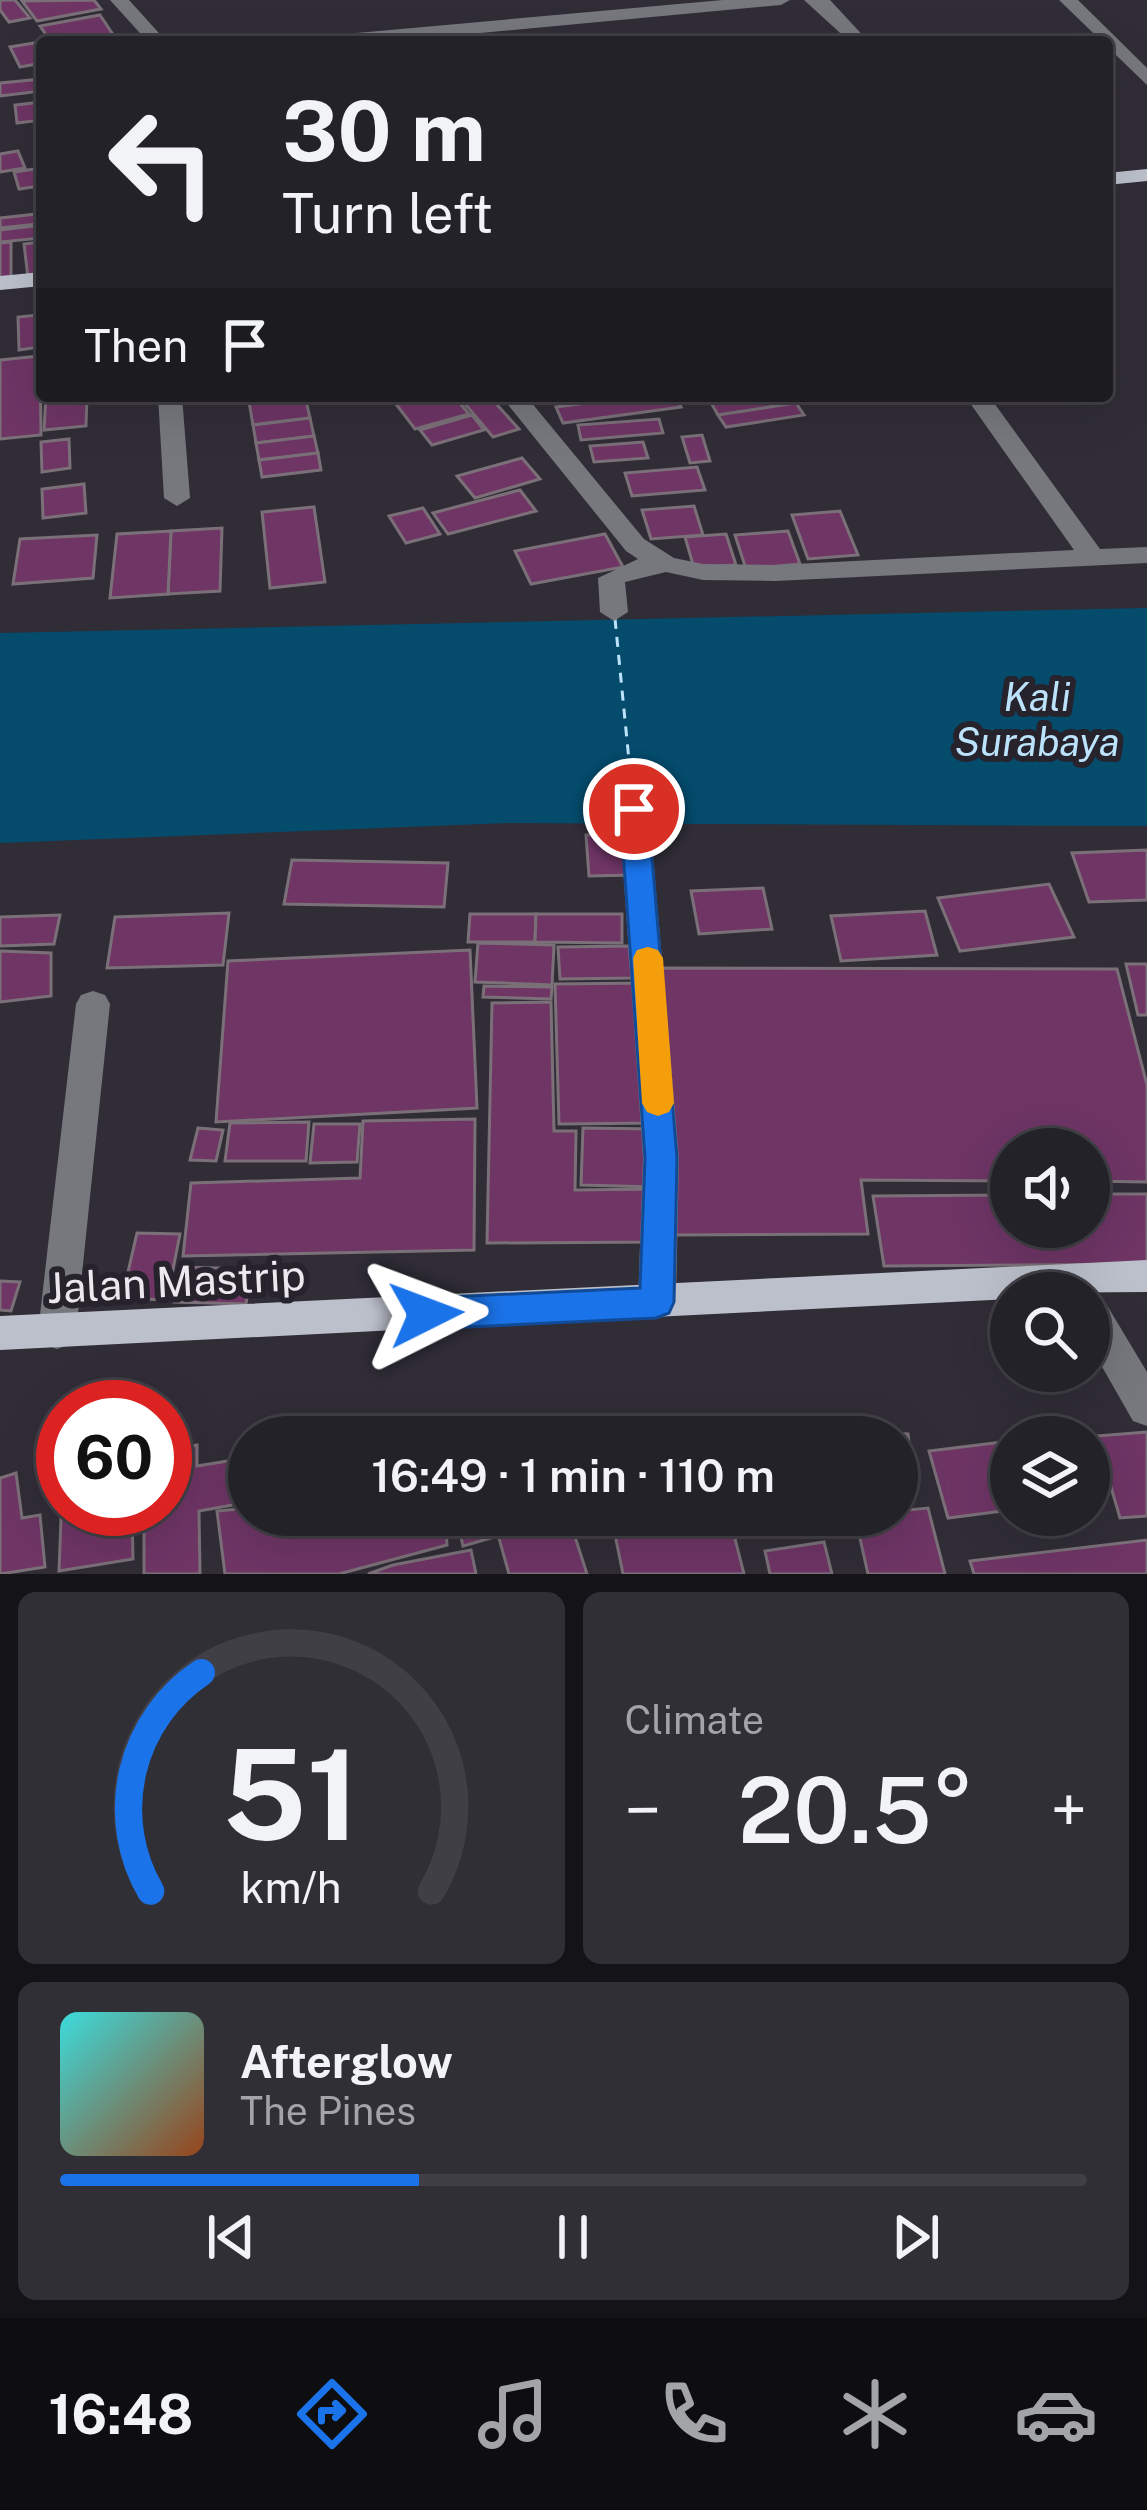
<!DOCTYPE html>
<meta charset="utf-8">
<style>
body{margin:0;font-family:"Public Sans",sans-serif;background:#302f35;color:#f1f3f6;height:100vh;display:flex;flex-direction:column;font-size:45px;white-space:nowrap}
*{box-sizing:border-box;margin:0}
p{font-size:39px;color:#a3a4a8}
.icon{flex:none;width:66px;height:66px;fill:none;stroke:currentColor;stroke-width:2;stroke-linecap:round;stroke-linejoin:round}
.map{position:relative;height:1574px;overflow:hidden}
.sheet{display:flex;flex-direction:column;gap:18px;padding:18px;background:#141317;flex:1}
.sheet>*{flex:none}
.banner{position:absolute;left:36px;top:36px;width:1077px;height:366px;border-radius:12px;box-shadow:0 12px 48px #0002,0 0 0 3px #413f46;background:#242229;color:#f1f3f6;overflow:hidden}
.fabs{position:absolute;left:990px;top:1128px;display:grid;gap:24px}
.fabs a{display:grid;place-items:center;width:120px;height:120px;border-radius:50%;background:#242229;box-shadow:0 12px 48px #0002,0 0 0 3px #413f46;font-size:60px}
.speed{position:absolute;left:36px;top:1380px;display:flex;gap:24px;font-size:60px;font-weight:700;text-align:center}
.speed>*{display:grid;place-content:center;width:156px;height:156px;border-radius:50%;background:#242229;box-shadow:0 12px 48px #0002,0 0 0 3px #413f46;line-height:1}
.speed .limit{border:18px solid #d22;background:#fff;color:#111}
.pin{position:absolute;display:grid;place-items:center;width:102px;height:102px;color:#fff;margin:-51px;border:6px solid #fff;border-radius:50%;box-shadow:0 3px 12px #0007}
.me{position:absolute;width:132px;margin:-66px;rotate:87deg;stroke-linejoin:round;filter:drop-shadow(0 0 9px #0008)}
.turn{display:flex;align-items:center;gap:42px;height:252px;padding:0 48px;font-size:54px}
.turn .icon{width:156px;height:156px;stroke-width:2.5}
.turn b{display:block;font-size:84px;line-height:102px}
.then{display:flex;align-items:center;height:114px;padding:0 48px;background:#0003;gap:24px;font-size:45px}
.big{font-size:90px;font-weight:600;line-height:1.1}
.sheet .card{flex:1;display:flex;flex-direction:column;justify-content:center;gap:18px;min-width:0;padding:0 42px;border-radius:18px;background:#302f35}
.sheet .dial{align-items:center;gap:0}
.dial svg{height:312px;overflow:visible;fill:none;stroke:#413f46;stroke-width:7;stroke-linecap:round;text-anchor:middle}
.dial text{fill:#f1f3f6;stroke:none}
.song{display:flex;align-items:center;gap:36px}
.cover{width:144px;height:144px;border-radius:18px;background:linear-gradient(135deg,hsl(180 70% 55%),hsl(20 70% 35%))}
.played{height:12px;border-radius:6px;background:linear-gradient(90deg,#1a73e8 35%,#413f46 35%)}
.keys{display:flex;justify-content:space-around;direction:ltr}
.heat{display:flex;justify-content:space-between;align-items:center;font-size:66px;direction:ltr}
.sheet .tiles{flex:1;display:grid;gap:18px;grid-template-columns:1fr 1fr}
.card:last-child{grid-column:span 2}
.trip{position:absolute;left:228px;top:1416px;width:690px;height:120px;border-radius:60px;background:#242229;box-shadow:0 12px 48px #0002,0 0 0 3px #413f46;font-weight:600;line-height:120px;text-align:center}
.dock{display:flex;height:192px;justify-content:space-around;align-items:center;background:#0e0e10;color:#a3a4a8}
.dock .icon{width:84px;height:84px}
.dock .on{color:#1a73e8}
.dock b{font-size:54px;color:#f1f3f6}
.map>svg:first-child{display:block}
</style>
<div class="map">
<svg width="1147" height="1574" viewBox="0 0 1147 1574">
<rect width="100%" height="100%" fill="#302d37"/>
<!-- water -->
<polygon fill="#044b6c" points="1147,608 1147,826 508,823 0,843 0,633"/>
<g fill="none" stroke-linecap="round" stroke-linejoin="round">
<!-- ferry -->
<polyline stroke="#bce3fc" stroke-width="3" stroke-dasharray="10 8" stroke-linecap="butt" points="615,619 633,801"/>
</g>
<!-- building -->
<g fill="#6e3565" stroke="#7b7078" stroke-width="3">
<polygon points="0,0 15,0 30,18 9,22 0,10"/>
<polygon points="94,0 101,9 37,21 22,1"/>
<polygon points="100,15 114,36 51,42 40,26"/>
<polygon points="40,42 42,63 20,67 10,47"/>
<polygon points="42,79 42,91 0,96 0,83"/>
<polygon points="42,102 42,120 17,123 15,105"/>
<polygon points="18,151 25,168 0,172 0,154"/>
<polygon points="35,169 40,186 19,189 14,172"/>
<polygon points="37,214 38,224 0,228 0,218"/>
<polygon points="42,225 42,238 0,242 0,230"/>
<polygon points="11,242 11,279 0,280 0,243"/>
<polygon points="41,242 42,276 28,278 24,244"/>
<polygon points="39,315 40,347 19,350 18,317"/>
<polygon points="40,356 41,435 0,439 0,360"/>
<polygon points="46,396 87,396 86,426 44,430"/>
<polygon points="248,396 305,396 310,418 253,425"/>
<polygon points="426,396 454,396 469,414 415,429 396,404"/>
<polygon points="473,396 489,396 519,429 493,437 461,399"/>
<polygon points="642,396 675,396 681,407 563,423 556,407"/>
<polygon points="744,396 792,396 796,403 718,415 710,401"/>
<polygon points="796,403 804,415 726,427 718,415"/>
<polygon points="472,415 484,430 432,445 420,430"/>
<polygon points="310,418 314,436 256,443 253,425"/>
<polygon points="659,419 663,433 581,440 578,425"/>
<polygon points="702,435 710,461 690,463 682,437"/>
<polygon points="314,436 318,453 259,460 256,443"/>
<polygon points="69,439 70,468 42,472 41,442"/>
<polygon points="643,442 648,458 594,462 590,446"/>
<polygon points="318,453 321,470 262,477 259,460"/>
<polygon points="522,458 540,479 475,498 457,476"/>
<polygon points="697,467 705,490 632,496 625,473"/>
<polygon points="84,484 86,513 43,518 42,489"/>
<polygon points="520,490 536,511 448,534 433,513"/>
<polygon points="694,506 703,535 651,539 642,510"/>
<polygon points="314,507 325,582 270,588 262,512"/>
<polygon points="423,508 440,534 406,543 389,516"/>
<polygon points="840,511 858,555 808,559 792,515"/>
<polygon points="222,528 220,591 168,594 171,531"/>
<polygon points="171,531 168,594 110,598 117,534"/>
<polygon points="788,531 800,564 746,569 735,535"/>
<polygon points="605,534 623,567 531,584 515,551"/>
<polygon points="726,534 736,565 694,568 685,537"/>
<polygon points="97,535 93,578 13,584 20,539"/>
<polygon points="630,834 634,875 589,876 586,835"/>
<polygon points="1147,850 1147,900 1089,902 1072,853"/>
<polygon points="292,860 448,863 444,907 284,904"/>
<polygon points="1049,884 1074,937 960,951 938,898"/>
<polygon points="763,888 772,929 699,934 691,891"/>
<polygon points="925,911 937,955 841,961 831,916"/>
<polygon points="229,913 223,965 107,968 115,917"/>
<polygon points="470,914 536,914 535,942 468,942"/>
<polygon points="536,914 622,914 622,943 535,942"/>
<polygon points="60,915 54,944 0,946 0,917"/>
<polygon points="478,943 554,945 552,985 475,982"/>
<polygon points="629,946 632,978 560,979 558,947"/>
<polygon points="470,950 477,1108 216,1122 228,961"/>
<polygon points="0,951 51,953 51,996 0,1002"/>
<polygon points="1126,964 1147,964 1147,1015 1138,1015"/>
<polygon points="659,968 1117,969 1147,1085 1147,1182 1089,1181 1089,1149 1011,1149 1011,1181 861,1180 868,1234 674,1235"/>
<polygon points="647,983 657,1123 559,1124 555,984"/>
<polygon points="484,986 552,987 551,999 483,997"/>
<polygon points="551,1002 554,1131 576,1131 575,1190 654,1189 656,1242 487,1243 492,1003"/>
<polygon points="475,1119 474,1250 183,1256 191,1183 360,1178 363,1121"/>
<polygon points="309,1122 306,1161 225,1161 230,1123"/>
<polygon points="314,1124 360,1124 357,1162 310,1163"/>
<polygon points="198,1128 223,1130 216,1161 190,1160"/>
<polygon points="583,1128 656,1129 656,1187 581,1185"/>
<polygon points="1089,1194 1147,1194 1147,1264 884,1266 873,1196 1011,1195 1011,1227 1089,1227"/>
<polygon points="137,1233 180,1234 167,1300 122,1298"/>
<polygon points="181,1267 251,1269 246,1304 174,1302"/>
<polygon points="0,1281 20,1282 11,1311 0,1310"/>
<polygon points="529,1427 529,1437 430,1437 430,1432"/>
<polygon points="835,1431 908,1434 913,1476 897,1475 897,1437 835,1437"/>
<polygon points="1147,1432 1147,1516 1120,1518 1096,1436"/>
<polygon points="1011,1441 1011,1510 948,1518 929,1451"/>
<polygon points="197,1445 197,1466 234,1460 238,1504 199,1511 200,1574 144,1574 144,1509 165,1509 165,1450"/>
<polygon points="63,1465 63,1509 132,1509 133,1559 59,1571"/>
<polygon points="16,1473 22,1518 40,1515 45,1567 0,1574 0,1478"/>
<polygon points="249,1508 249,1515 445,1515 447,1545 339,1574 225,1574 217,1511"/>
<polygon points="928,1508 945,1574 868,1574 855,1516 897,1515 897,1511"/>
<polygon points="456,1515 485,1515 491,1538 463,1546"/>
<polygon points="501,1515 568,1515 587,1574 509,1574 493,1517"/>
<polygon points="611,1515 729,1515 744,1574 623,1574"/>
<polygon points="1147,1540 1147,1574 974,1574 970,1561"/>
<polygon points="824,1542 832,1574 770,1574 765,1551"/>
<polygon points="471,1550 476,1574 368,1574 393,1565"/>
</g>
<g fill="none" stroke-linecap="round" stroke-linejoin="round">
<!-- minor -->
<g fill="#76787d" fill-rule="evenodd">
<polygon points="110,0 129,0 167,42 148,42"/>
<polygon points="723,0 790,0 781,5 383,42 314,42 323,36"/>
<polygon points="804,0 830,0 869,42 850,42"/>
<polygon points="1059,0 1078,0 1147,68 1147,85"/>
<polygon points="158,396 182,396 190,498 177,506 164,498"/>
<polygon points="501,396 526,396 644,539 674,558 703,564 775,565 1074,550 965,396 989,396 1100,549 1147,547 1147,563 775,581 703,580 666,572 625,582 628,612 614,621 600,612 598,578 638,559 626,551"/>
<polygon points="634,798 645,801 649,809 679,1158 676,1302 670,1314 657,1319 644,1314 638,1302 643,1158 619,809 623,801"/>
<polygon points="93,991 105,995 110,1004 76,1332 71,1344 57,1349 43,1344 38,1332 76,1004 81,995"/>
<polygon points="1089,1292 1102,1297 1147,1372 1147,1426 1133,1421 1089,1344"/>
</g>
<!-- major -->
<g fill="#bcc0cb" fill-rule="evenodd">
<polygon points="1147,169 1147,181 1107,185 1107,173"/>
<polygon points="42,272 42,286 0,290 0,276"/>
<polygon points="1147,1260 1147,1292 1011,1293 1011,1299 0,1350 0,1316"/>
</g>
</g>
<!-- route -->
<polygon fill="#1a73e8" stroke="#114b97" stroke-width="3" points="634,799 648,809 677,1158 674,1302 669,1313 656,1318 426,1329 414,1325 409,1314 414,1303 426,1298 640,1288 645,1158 620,809"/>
<!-- slow -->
<polygon fill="#f59e0b" points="648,947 658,950 663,958 674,1103 669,1112 658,1116 647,1112 642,1103 633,958 637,950"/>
<g text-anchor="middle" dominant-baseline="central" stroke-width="12" stroke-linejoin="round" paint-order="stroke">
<!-- water labels -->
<g font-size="39" font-style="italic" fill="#bce3fc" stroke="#27232d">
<text x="1037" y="697">Kali<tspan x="1037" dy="45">Surabaya</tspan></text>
</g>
<!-- near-street labels -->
<g font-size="42" fill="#ebe9ef" stroke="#27232d">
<text transform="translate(176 1281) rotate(-3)">Jalan Mastrip</text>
</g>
</g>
</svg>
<div class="fabs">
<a><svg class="icon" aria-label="sound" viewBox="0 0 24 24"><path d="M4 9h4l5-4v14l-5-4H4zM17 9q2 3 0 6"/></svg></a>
<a><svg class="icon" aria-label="search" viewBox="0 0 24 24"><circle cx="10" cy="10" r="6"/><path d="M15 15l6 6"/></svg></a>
<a><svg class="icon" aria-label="layers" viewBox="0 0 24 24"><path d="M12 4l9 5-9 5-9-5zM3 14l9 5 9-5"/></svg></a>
</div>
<div class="speed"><div class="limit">60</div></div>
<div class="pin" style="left:634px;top:809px;background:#d93025"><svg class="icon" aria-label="arrive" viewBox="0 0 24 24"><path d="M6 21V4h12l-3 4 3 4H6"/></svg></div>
<svg class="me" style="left:426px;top:1314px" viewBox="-20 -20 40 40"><path d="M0-17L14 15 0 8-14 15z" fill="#1a73e8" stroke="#fff" stroke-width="4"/></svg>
<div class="trip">16:49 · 1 min · 110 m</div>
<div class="banner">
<div class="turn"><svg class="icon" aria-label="left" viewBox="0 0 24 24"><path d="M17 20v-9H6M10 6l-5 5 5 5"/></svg><div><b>30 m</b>Turn left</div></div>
<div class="then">Then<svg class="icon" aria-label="arrive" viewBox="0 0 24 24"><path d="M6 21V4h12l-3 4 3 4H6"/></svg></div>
</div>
</div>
<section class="sheet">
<div class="tiles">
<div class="card dial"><svg viewBox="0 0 100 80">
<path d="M14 69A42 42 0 1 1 86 69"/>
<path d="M14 69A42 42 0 0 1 27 13" stroke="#1a73e8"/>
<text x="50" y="56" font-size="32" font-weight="700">51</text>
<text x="50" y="72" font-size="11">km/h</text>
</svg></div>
<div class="card"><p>Climate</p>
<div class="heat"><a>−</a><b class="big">20.5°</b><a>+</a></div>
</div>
<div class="card">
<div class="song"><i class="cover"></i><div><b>Afterglow</b><p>The Pines</p></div></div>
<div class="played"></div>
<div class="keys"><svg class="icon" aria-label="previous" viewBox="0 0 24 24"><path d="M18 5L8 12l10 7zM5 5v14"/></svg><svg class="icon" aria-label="pause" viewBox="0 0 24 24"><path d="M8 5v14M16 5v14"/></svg><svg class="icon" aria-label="next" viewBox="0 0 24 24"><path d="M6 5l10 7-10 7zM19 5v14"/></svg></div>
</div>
</div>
</section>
<nav class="dock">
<b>16:48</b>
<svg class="icon on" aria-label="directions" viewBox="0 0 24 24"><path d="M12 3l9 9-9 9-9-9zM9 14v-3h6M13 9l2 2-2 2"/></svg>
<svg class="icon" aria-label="music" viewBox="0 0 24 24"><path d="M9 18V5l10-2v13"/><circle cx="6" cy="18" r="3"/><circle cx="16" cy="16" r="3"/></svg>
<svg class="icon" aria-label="phone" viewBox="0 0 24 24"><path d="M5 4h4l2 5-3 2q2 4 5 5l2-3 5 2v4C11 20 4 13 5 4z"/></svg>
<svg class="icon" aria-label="climate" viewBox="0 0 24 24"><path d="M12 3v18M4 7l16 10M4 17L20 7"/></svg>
<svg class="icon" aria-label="car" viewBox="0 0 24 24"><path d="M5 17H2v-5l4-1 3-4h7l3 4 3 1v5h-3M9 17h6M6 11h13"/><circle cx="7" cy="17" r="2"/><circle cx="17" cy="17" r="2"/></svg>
</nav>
